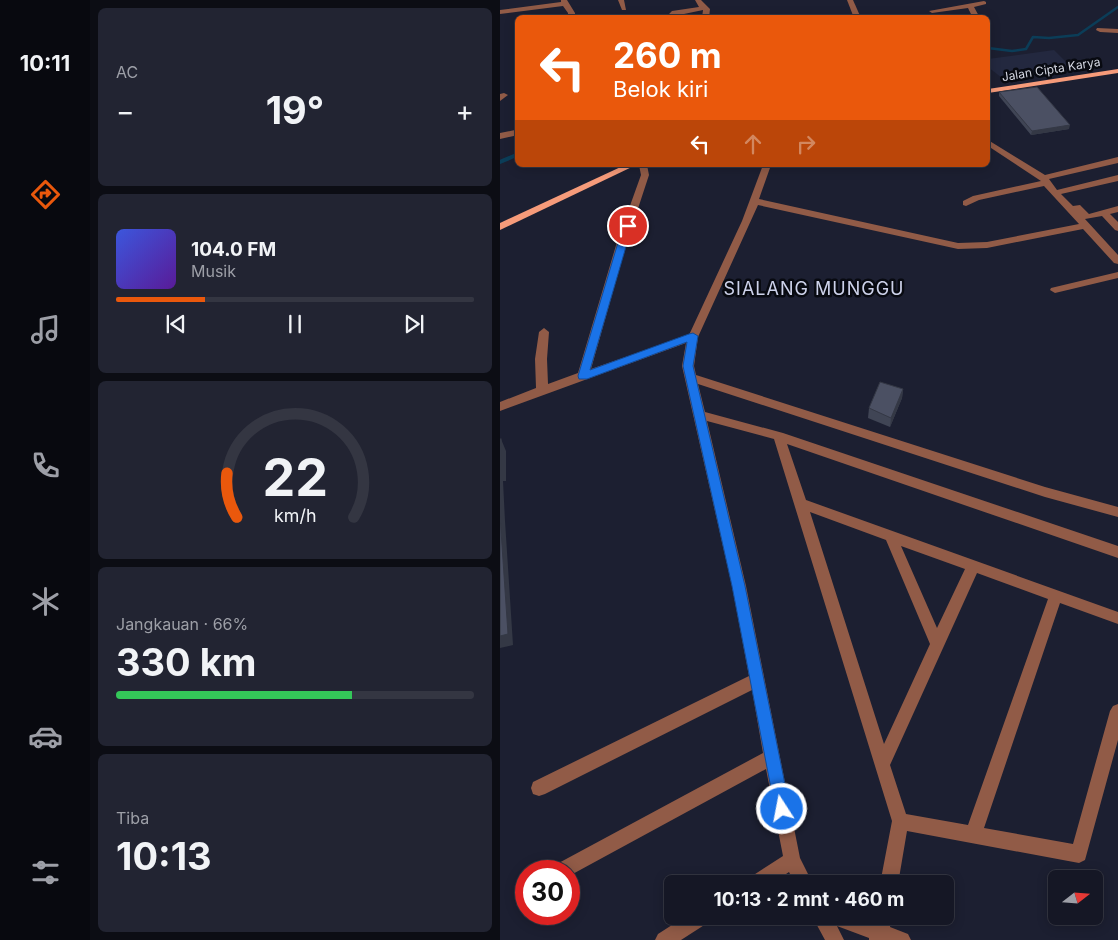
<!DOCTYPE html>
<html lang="id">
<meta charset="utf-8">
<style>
body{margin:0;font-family:Inter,sans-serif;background:#222432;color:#f1f3f6;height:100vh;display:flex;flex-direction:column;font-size:19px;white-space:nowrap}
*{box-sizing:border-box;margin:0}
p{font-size:16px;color:#9d9fa7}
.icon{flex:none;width:28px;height:28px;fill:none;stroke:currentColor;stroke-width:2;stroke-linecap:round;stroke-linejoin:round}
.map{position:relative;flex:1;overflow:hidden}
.sheet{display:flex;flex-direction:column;gap:8px;padding:8px;background:#0c0d14;width:410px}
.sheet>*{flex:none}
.banner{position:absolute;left:15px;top:15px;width:475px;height:152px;border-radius:8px;box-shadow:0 2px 12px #0003,0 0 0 1px #343642;background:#ea580c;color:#fff;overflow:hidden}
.needle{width:32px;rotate:73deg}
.tools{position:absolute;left:548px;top:870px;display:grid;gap:10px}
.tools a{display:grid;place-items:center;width:55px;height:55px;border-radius:8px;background:#151725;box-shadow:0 2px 12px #0003,0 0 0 1px #343642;font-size:25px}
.speed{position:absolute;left:15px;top:860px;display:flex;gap:10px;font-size:25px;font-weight:700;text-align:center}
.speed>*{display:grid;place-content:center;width:65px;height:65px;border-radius:50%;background:#151725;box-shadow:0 2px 12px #0003,0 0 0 1px #343642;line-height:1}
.speed .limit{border:8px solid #d22;background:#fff;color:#111}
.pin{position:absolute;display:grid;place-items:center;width:42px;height:42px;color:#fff;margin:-21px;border:2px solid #fff;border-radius:50%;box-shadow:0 1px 5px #0007}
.me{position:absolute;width:55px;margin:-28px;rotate:349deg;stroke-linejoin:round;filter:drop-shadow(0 0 4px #0008)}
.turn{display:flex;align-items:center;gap:18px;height:105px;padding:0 15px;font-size:22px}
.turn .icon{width:65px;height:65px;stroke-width:2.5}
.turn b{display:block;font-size:35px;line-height:42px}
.lanes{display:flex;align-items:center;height:48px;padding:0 15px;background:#0003;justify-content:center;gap:25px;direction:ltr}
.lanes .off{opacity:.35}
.big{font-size:38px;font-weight:700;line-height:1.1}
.sheet .tile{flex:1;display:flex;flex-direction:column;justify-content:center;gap:8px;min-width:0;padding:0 18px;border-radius:8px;background:#222432}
.sheet .dial{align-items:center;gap:0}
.dial svg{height:130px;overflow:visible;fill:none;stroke:#343642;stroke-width:7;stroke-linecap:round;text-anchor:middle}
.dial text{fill:#f1f3f6;stroke:none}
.song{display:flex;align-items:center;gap:15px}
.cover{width:60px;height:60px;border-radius:8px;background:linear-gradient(135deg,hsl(230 70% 55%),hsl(270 70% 35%))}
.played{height:5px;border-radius:2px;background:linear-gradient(90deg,#ea580c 25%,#343642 25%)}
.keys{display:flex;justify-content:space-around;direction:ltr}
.heat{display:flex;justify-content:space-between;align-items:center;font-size:28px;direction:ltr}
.charge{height:8px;border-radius:4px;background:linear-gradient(90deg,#34c759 66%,#343642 0)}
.trip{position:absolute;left:164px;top:875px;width:290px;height:50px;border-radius:8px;background:#151725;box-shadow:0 2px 12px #0003,0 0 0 1px #343642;font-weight:700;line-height:50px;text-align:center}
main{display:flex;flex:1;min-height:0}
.tabs{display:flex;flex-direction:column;width:90px;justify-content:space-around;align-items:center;background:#08090f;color:#9d9fa7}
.tabs .icon{width:35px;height:35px}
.tabs .current{color:#ea580c}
.tabs b{font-size:22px;color:#f1f3f6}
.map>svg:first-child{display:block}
</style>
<main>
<nav class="tabs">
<b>10:11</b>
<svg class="icon current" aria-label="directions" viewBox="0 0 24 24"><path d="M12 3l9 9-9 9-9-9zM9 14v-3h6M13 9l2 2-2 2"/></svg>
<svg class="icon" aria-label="music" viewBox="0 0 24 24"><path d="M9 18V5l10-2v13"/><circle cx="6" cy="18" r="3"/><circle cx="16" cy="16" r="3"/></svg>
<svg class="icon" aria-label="phone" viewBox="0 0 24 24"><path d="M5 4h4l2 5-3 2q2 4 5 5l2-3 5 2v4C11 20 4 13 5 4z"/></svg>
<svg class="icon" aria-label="climate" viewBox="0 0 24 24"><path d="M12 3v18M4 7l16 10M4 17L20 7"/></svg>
<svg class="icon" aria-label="car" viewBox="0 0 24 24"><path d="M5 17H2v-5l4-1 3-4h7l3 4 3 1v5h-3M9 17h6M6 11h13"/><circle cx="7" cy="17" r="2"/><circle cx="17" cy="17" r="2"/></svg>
<svg class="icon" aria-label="filters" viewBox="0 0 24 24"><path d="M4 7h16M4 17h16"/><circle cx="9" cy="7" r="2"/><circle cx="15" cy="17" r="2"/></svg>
</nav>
<section class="sheet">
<div class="tile"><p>AC</p>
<div class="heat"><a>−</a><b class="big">19°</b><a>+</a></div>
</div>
<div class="tile">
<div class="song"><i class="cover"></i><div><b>104.0 FM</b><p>Musik</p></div></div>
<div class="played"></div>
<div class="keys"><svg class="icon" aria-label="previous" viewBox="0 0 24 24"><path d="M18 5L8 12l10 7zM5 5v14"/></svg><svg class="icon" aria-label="pause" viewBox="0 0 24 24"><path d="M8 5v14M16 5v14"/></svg><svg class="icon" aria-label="next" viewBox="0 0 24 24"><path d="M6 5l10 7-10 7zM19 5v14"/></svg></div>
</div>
<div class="tile dial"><svg viewBox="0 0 100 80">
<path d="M14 69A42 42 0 1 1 86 69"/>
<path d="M14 69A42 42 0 0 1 8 42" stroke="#ea580c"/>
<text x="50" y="56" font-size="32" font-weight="700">22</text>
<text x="50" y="72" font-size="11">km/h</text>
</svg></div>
<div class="tile"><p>Jangkauan · 66%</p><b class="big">330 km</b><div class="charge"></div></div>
<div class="tile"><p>Tiba</p><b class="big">10:13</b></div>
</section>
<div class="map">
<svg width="618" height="940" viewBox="0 0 618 940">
<rect width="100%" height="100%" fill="#1c1f31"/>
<!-- built -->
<polygon fill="#23283f" points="554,50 572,68 502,78 488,67 488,59"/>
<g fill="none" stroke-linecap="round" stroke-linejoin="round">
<!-- stream-far1 -->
<g stroke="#0b3d58" stroke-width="2.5">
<polyline points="488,48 512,51 526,49 533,37 549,38 578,35 618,7"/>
<polyline points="11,157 18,154"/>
</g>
<!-- stream -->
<polyline stroke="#0b3d58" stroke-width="4" points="0,162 14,156"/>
<!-- minor -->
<g fill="#915b47" fill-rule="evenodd">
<polygon points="61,0 67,0 75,13 75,18 68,18 68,13 63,6 0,14 0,10 61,2"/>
<polygon points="118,0 124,0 126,10 122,10"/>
<polygon points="195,0 201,0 210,9 209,18 202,18 203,10 165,18 172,11 199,7"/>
<polygon points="347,0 353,0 361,18 354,18"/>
<polygon points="484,1 486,2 486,4 474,7 480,18 473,18 468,8 432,13 429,11"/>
<polygon points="597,28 618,29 618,33 600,32 596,30"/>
<polygon points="4,93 8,95 0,101 0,94"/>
<polygon points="15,130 18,131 18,135 0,139 0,133"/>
<path d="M488 140 545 175 618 157V163L549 179 557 190 618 175V181L561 194 573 206 580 205 589 214 618 206V212L610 214 618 222V231L615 230 602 216 585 219 618 255V264L614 263 583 229 487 248 458 249 258 205 198 337 194 366 196 375 545 487 618 507V517L545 497 198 384 205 412 283 433 618 546V558L287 444 306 500 618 612V624L560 603 484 828 573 844 610 711 613 706 618 704V740L585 860 579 863 407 831 398 884H380L392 821 274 439 207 421 246 586 300 858 313 884H295L289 872 271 884H246L249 878 283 856 266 769 69 876V871H52L55 865 263 753 252 690 45 794 39 796 33 794 31 788 33 782 249 676 232 586 182 366 186 343 0 411V402L36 388 35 359 39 332 44 328 49 332 47 359 48 384 78 373 117 242 141 175 139 165H147L149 175 127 242 91 369 189 335 242 221 263 165H271L259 199 458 243 487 242 579 224 544 186 479 200 466 206 463 205V201L473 196 541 181 488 146ZM310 512 386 540 430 644 384 744ZM401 546 465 569 437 628ZM477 573 548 599 468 825 406 814 390 765Z"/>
<polygon points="618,272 618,278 555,293 550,290 551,288"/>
<polygon points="186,916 212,916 209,922 181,940 155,940 158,934"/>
<polygon points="312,916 360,916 373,921 374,916 392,916 390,927 408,934 411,940 369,940 369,938 337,926 344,940 325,940"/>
</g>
<!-- major -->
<g fill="#f69b7a" fill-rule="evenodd">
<polygon points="618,69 618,73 488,93 488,89"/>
<polygon points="125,165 136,165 0,230 0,223"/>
</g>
</g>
<!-- wall -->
<g fill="#404555">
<polygon points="499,92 569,129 531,135 499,96"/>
<polygon points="403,389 402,398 390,427 368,418 369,408"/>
</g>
<!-- shaded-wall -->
<g fill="#343845">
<polygon points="570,125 569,129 531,135 532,131"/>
<polygon points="403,389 402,398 390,427 391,418"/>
<polygon points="1,439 6,451 6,481 3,481 5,521 13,645 0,648 0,469"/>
</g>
<!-- building -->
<g fill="#4b5063" stroke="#343845">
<polygon points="537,87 570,125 532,131 499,92"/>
<polygon points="380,382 403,389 391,418 369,408"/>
<rect x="0" y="439" width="1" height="30"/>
<polygon points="0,516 8,634 0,636"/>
</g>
<!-- route -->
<polygon fill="#1a73e8" stroke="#114b97" points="128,223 132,226 90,370 189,334 193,333 198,336 193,366 245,586 290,809 288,814 282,816 277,814 275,809 232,586 183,366 187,342 87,379 79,379 78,376 123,226"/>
<g text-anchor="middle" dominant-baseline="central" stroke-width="5" stroke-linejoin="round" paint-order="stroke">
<!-- far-street labels -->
<g font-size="12" fill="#d4d7e2" stroke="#080a11">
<text transform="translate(551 69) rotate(-9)">Jalan Cipta Karya</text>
</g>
<!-- quarter labels -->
<g font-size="18" letter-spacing="1" fill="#cdd2ea" stroke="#080a11">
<text x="314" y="288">SIALANG MUNGGU</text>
</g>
</g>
</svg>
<div class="tools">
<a><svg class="needle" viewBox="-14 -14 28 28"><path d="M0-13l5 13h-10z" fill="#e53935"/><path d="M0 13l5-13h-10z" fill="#9d9fa7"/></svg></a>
</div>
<div class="speed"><div class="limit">30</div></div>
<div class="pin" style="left:128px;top:226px;background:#d93025"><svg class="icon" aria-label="arrive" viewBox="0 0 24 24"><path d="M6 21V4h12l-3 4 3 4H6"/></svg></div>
<svg class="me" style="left:282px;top:809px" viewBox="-20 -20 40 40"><circle r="17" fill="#1a73e8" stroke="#fff" stroke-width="3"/><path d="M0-11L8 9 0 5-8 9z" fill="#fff"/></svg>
<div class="trip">10:13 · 2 mnt · 460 m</div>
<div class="banner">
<div class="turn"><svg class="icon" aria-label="left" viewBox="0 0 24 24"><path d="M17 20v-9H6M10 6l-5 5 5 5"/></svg><div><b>260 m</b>Belok kiri</div></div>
<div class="lanes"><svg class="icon" aria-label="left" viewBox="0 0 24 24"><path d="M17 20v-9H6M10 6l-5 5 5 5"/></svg><svg class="icon off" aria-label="ahead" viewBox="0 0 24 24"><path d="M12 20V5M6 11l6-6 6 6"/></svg><svg class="icon off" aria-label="right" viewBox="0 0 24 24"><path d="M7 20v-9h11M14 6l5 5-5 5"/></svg></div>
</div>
</div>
</main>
